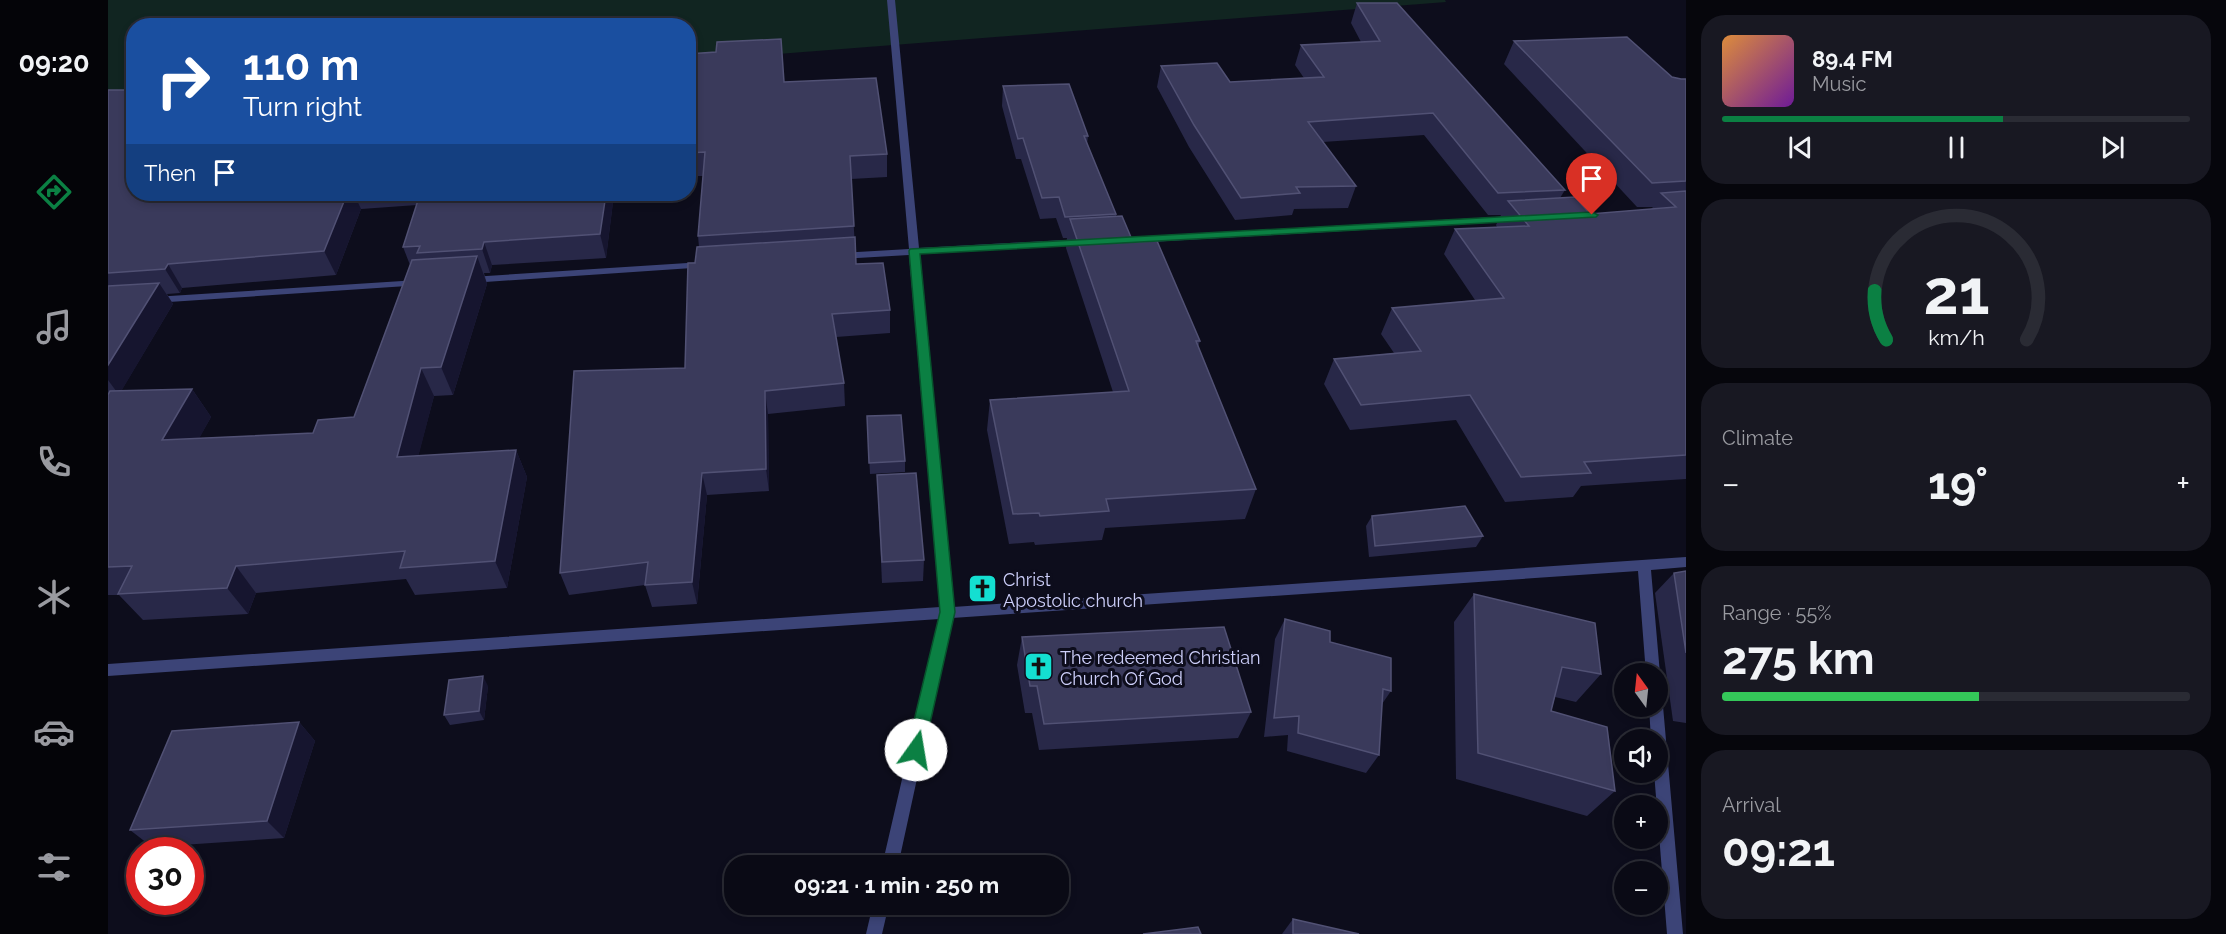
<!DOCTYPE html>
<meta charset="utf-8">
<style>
body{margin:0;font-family:Raleway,sans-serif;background:#181822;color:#f1f3f6;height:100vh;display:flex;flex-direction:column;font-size:22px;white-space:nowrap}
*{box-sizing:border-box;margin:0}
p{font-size:20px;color:#999aa0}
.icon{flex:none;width:33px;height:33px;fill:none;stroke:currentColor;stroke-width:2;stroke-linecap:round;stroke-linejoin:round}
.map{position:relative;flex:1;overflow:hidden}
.details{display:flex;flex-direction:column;gap:15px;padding:15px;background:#06060c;width:540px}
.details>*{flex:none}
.top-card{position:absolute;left:18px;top:18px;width:570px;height:183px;border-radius:24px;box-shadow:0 3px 9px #0003,0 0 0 2px #2a2b34;background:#1a4fa0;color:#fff;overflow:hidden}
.needle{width:39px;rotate:345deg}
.tools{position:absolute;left:1506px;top:663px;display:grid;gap:12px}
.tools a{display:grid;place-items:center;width:54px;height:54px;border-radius:50%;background:#0a0a15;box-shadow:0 3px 9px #0003,0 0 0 2px #2a2b34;font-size:30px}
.speed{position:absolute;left:18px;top:837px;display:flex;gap:12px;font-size:30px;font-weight:700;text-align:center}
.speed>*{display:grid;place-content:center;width:78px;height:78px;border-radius:50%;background:#0a0a15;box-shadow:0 3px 9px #0003,0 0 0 2px #2a2b34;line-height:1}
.speed .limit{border:9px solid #d22;background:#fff;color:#111}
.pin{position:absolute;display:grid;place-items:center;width:51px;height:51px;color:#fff;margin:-62px -26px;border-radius:50% 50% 50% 0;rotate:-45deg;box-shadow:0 0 6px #0007}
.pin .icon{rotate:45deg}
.me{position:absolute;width:66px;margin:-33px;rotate:13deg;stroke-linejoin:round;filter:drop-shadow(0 0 4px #0008)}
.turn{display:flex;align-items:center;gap:21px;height:126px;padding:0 18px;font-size:27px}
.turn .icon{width:78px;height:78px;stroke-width:2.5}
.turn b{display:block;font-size:42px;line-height:51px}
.then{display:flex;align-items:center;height:57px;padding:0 18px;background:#0003;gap:12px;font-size:22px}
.big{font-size:45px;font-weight:700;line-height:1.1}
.details .tile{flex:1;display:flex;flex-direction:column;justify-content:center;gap:9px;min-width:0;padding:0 21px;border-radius:24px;background:#181822}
.details .dial{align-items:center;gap:0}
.dial svg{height:156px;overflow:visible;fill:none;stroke:#2a2b34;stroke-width:7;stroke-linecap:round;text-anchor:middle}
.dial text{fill:#f1f3f6;stroke:none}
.song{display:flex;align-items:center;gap:18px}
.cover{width:72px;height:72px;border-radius:9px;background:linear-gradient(135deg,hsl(30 70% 55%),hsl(280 70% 35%))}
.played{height:6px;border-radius:3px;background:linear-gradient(90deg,#0b8043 60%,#2a2b34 60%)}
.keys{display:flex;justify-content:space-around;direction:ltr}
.heat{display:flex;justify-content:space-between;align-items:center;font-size:33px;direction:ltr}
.charge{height:9px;border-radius:4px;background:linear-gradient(90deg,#34c759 55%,#2a2b34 0)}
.trip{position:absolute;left:616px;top:855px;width:345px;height:60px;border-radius:24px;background:#0a0a15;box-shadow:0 3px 9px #0003,0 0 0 2px #2a2b34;font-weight:700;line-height:60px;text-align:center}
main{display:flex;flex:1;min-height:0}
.menu{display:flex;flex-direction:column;width:108px;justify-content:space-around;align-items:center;background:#040408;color:#999aa0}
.menu .icon{width:42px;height:42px}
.menu .active{color:#0b8043}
.menu b{font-size:27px;color:#f1f3f6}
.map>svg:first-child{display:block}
</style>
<main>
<nav class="menu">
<b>09:20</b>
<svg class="icon active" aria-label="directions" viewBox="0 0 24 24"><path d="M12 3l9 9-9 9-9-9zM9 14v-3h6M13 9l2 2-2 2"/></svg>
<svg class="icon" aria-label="music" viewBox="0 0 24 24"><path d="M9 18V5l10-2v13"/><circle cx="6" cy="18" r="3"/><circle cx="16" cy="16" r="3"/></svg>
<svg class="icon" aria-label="phone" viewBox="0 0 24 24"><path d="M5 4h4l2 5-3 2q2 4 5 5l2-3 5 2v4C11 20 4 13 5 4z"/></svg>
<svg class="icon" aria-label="climate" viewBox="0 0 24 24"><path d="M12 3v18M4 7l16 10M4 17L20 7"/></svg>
<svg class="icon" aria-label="car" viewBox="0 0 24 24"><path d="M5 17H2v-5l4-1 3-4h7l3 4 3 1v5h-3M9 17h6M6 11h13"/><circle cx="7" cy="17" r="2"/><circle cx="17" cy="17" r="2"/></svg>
<svg class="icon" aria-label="filters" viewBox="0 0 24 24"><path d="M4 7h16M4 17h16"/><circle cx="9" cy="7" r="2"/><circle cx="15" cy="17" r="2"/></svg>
</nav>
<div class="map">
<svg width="1578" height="934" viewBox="0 0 1578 934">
<rect width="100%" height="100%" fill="#0d0d1c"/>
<!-- green -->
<polygon fill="#112521" points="0,0 1337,0 1338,2 581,61 580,26 26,26 25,106 0,106"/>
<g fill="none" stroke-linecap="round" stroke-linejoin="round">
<!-- minor -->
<g fill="#3c4477" fill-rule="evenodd">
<polygon points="779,0 787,0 811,248 975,239 980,242 975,245 811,254 845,607 1578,557 1578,567 1543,570 1552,674 1550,678 1550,674 1538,674 1530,571 844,618 790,866 774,866 831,619 0,676 0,664 832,607 801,255 732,259 727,256 732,253 801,249"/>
<polygon points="1406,216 1409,217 1409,221 1007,244 1002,241 1007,238"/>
<polygon points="595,262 600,265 599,267 363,283 358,280 363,277"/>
<polygon points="310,280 314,281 314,285 46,303 41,300 46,297"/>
<polygon points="1550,700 1553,701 1555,706 1575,934 1559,934 1546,772 1550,772 1550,740 1543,740 1541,706 1550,706"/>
<polygon points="765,904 781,904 774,934 758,934"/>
</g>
</g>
<!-- wall -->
<g fill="#282848" fill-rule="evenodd">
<polygon points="1249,3 1457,190 1452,198 1482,214 1543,209 1545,207 1529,207 1396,64 1406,41 1573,79 1578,79 1578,479 1473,486 1465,497 1397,502 1348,420 1242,430 1216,384 1226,359 1286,353 1273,334 1284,308 1367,300 1336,254 1347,229 1389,227 1388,225 1393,215 1380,215 1316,135 1215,142 1248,186 1240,208 1186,209 1184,215 1127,220 1081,147 1049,87 1053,66 1122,82 1196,78 1187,65 1193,45 1253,42 1243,23"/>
<polygon points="580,54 676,82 779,154 779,177 743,179 748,264 782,310 782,333 728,337 736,383 737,406 660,414 661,491 599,495 589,604 544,607 537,585 461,595 452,573 577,368 587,263 591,247 590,236 595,176 580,176"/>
<polygon points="895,86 980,136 979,144 1008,214 1008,216 1092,341 1090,347 1148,489 1137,519 997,528 994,540 927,545 926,542 901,544 879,430 882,400 1005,392 958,248 959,238 955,238 948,218 932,219 913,159 908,159 894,106"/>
<path d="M0 90 26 194H506L498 258 384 265 382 273H376L379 284 345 395 326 396 310 456 408 450 419 477 399 588 307 595 298 579 148 593 140 614 35 620 11 595H0ZM309 205 295 247 302 265 246 417 205 433 91 438 103 417 84 389 13 391 65 304 59 294 72 293 74 288 228 275 253 209Z"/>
<polygon points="759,416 797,461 797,472 762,474"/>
<polygon points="769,475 816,560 815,581 774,583"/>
<polygon points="1264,516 1375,536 1368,547 1261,557 1258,526"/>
<polygon points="1578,571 1578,723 1565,721 1547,593 1566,573"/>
<polygon points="1366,594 1493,674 1468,702 1447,697 1443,711 1507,791 1479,816 1348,779 1346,622"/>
<polygon points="1177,619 1222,642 1283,691 1274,704 1271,755 1258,773 1179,751 1180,735 1156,737 1167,639"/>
<polygon points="914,637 1143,712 1130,738 931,750 924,713 917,713 909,665"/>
<polygon points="380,686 376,720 342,725 336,715"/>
<polygon points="191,722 207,741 176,838 44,847 22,830"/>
<polygon points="1185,919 1251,934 1174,934"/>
</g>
<!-- shaded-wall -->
<g fill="#16152f">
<polygon points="239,194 246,194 253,209 228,275 216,251"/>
<polygon points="498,194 506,194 498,258 492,234"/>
<polygon points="376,242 384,265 382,273 374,249"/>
<polygon points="369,256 379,284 345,395 333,367"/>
<polygon points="60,264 74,288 72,293 57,269"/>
<polygon points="51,283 65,304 11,395 0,380 0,365"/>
<polygon points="313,368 326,396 303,485 289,457"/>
<polygon points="84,389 103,417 75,468 54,440"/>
<polygon points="657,391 660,414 661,491 658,469"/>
<polygon points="408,450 419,477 399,588 387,561"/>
<polygon points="594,473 599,495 589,604 584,582"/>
<polygon points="128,566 148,593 140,614 119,588"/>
<polygon points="375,676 380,686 376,720 371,711"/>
<polygon points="191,722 207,741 176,838 159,821"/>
</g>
<!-- building -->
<g fill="#3a3a5b" stroke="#515174" stroke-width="1.5">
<polygon points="1249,3 1289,3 1457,190 1390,193 1325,113 1200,122 1248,186 1188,187 1192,193 1133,198 1086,125 1053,66 1109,63 1122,82 1216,77 1193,45 1272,41"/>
<polygon points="1519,37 1564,77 1573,79 1578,79 1578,181 1544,183 1406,41"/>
<polygon points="673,39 676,82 768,78 779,154 742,156 746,226 590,236 597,152 580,153 580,54 608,52 609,42"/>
<polygon points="961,84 980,136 976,136 1008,214 957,217 951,197 934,198 915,138 910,139 895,86"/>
<polygon points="0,90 26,90 26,194 239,194 216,251 60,264 57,269 0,273"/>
<polygon points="1578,191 1578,455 1476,462 1483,473 1413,477 1362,395 1253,405 1226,359 1313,351 1284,308 1396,298 1347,229 1421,226 1400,201 1467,197 1482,214 1568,207 1553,193"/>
<polygon points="312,194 498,194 492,234 376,242 374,249 309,253 312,246 295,247"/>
<polygon points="1014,216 1025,242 1049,241 1092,341 1088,341 1148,489 998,499 1001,511 932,516 931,513 905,514 882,400 1021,391 962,219"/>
<polygon points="747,237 748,264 775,263 782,310 724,314 736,383 657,391 658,469 594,473 584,582 537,585 540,562 452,573 466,371 577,368 580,263 587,263 589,247"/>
<polygon points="369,256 333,367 313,368 289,457 408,450 387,561 292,568 297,551 128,566 119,588 10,594 24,566 0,567 0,395 2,391 84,389 54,440 205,433 210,420 246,417 304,260"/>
<polygon points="51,283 0,365 0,286"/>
<polygon points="793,415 797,461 761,463 759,416"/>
<polygon points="808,473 816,560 774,562 769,475"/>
<polygon points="1357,506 1375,536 1267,546 1264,516"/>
<polygon points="1578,571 1578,653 1566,573"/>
<polygon points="1366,594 1487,623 1493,674 1454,667 1443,711 1499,727 1507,791 1370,753"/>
<polygon points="1177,619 1222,631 1222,642 1283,658 1283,691 1275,689 1271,755 1190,733 1191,716 1166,718"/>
<polygon points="1116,627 1143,712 936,724 929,686 922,686 914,637"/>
<polygon points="375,676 371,711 336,715 341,680"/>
<polygon points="191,722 159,821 22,830 64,731"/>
<polygon points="1185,919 1251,934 1185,934"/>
<polygon points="1090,927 1093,934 1035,934"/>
</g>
<!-- route -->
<polygon fill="#0b8043" stroke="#07532c" stroke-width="1.5" points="1484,212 1490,215 1488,217 812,254 847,612 816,750 814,756 808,758 802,756 799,750 832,612 801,251 802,249"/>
<!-- icons -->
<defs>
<symbol id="church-square" viewBox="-11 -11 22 22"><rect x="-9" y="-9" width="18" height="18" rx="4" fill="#14dfd1" stroke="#0d0d1c"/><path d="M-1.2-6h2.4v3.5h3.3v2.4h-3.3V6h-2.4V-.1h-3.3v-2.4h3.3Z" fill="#111"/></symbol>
</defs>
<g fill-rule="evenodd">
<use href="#church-square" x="858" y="572" width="33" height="33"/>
<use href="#church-square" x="914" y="650" width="33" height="33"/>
</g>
<g text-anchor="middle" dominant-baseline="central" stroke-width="6" stroke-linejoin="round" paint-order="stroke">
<!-- poi labels -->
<g font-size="18" fill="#cdcffa" stroke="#0d0d1c" text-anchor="start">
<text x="895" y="579">Christ<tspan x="895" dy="21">Apostolic church</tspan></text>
<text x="952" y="657">The redeemed Christian<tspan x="952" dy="21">Church Of God</tspan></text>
</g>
</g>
</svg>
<div class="tools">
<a><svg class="needle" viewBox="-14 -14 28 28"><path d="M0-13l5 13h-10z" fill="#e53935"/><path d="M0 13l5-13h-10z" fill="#999aa0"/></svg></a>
<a><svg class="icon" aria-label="sound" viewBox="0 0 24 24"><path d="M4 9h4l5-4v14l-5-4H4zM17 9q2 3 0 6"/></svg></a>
<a>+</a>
<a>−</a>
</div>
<div class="speed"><div class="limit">30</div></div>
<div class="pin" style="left:1484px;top:215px;background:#d93025"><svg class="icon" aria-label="arrive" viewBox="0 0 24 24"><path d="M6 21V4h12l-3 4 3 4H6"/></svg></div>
<svg class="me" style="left:808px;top:750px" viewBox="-20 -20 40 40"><circle r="19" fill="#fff"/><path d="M0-13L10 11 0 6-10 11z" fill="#0b8043"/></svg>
<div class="trip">09:21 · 1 min · 250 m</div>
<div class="top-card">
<div class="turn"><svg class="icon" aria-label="right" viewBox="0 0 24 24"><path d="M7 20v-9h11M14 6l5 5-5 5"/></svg><div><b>110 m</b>Turn right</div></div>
<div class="then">Then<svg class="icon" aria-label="arrive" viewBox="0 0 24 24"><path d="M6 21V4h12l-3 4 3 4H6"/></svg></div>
</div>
</div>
<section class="details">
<div class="tile">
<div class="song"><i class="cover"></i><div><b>89.4 FM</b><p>Music</p></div></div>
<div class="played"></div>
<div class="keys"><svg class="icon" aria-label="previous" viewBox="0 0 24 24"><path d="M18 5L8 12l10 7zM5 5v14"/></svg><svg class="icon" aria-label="pause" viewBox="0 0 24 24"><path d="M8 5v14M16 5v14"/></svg><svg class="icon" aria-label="next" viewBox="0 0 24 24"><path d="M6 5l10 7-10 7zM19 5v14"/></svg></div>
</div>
<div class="tile dial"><svg viewBox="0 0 100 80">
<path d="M14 69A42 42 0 1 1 86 69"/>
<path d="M14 69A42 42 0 0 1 8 44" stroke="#0b8043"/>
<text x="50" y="56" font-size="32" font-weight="700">21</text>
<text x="50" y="72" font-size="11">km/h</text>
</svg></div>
<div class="tile"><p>Climate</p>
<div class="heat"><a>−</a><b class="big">19°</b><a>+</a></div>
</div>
<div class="tile"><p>Range · 55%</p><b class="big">275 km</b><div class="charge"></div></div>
<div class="tile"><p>Arrival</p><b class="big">09:21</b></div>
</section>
</main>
